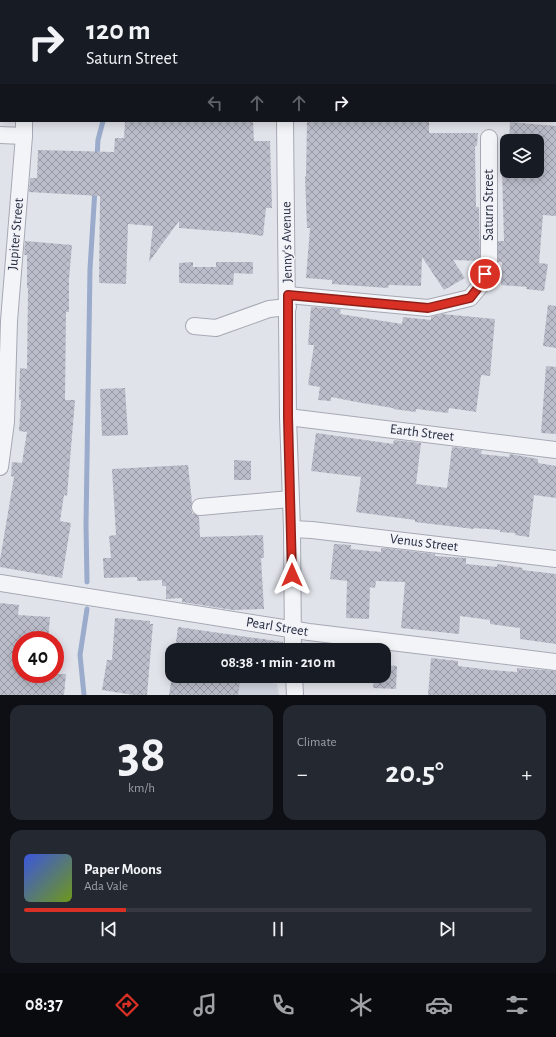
<!DOCTYPE html>
<meta charset="utf-8">
<style>
body{margin:0;font-family:"Alegreya Sans",sans-serif;background:#242831;color:#f1f3f6;height:100vh;display:flex;flex-direction:column;font-size:15px;white-space:nowrap}
*{box-sizing:border-box;margin:0}
p{font-size:13px;color:#9ea1a6}
.icon{flex:none;width:22px;height:22px;fill:none;stroke:currentColor;stroke-width:2;stroke-linecap:round;stroke-linejoin:round}
.map{position:relative;height:695px;overflow:hidden}
.details{display:flex;flex-direction:column;gap:10px;padding:10px;background:#0d0f14;flex:1}
.details>*{flex:none}
.banner{position:absolute;left:0px;top:0px;width:556px;height:122px;box-shadow:0 2px 10px #0003;background:#171b24;color:#f1f3f6;overflow:hidden}
.buttons{position:absolute;left:500px;top:134px;display:grid;gap:8px}
.buttons a{display:grid;place-items:center;width:44px;height:44px;border-radius:8px;background:#171b24;box-shadow:0 2px 10px #0003;font-size:20px}
.speed{position:absolute;left:12px;top:631px;display:flex;gap:8px;font-size:20px;font-weight:700;text-align:center}
.speed>*{display:grid;place-content:center;width:52px;height:52px;border-radius:50%;background:#171b24;box-shadow:0 2px 10px #0003;line-height:1}
.speed .limit{border:6px solid #d22;background:#fff;color:#111}
.pin{position:absolute;display:grid;place-items:center;width:34px;height:34px;color:#fff;margin:-17px;border:2px solid #fff;border-radius:50%;box-shadow:0 1px 4px #0007}
.me{position:absolute;width:44px;margin:-22px;rotate:0deg;stroke-linejoin:round;filter:drop-shadow(0 0 3px #0008)}
.turn{display:flex;align-items:center;gap:14px;height:84px;padding:0 20px;font-size:18px}
.turn .icon{width:52px;height:52px;stroke-width:2.5}
.turn b{display:block;font-size:28px;line-height:34px}
.lanes{display:flex;align-items:center;height:38px;padding:0 20px;background:#0003;justify-content:center;gap:20px;direction:ltr}
.lanes .off{opacity:.35}
.big{font-size:30px;font-weight:700;line-height:1.1}
.details .card{flex:1;display:flex;flex-direction:column;justify-content:center;gap:6px;min-width:0;padding:0 14px;border-radius:12px;background:#242831}
.details .dial{align-items:center;gap:0}
.dial b{font-size:52px;line-height:1}
.song{display:flex;align-items:center;gap:12px}
.cover{width:48px;height:48px;border-radius:6px;background:linear-gradient(135deg,hsl(230 70% 55%),hsl(80 70% 35%))}
.played{height:4px;border-radius:2px;background:linear-gradient(90deg,#d93025 20%,#363941 20%)}
.keys{display:flex;justify-content:space-around;direction:ltr}
.heat{display:flex;justify-content:space-between;align-items:center;font-size:22px;direction:ltr}
.details .tiles{flex:1;display:grid;gap:10px;grid-template-columns:1fr 1fr}
.card:last-child{grid-column:span 2}
.trip{position:absolute;left:165px;top:643px;width:226px;height:40px;border-radius:12px;background:#171b24;box-shadow:0 2px 10px #0003;font-weight:700;line-height:40px;text-align:center}
.tabs{display:flex;height:64px;justify-content:space-around;align-items:center;background:#090b0e;color:#9ea1a6}
.tabs .icon{width:28px;height:28px}
.tabs .current{color:#d93025}
.tabs b{font-size:18px;color:#f1f3f6}
.map>svg:first-child{display:block}
</style>
<div class="map">
<svg width="556" height="695" viewBox="0 0 556 695">
<defs>
<pattern id="industrial-grid" width="8" height="8" patternUnits="userSpaceOnUse"><rect width="8" height="8" fill="#ced2dc"/><path d="M0 4h8M4 0v8" fill="none" stroke="#b1b5be"/></pattern>
<pattern id="building-cross-hatch" width="8" height="8" patternUnits="userSpaceOnUse"><rect width="8" height="8" fill="#bbbeca"/><path d="M0 0l8 8M0 8l8-8" fill="none" stroke="#989ba6"/></pattern>
</defs>
<rect width="100%" height="100%" fill="#e1e3ea"/>
<!-- built -->
<polygon fill="#ced2dc" points="215,676 230,676 277,684 279,695 213,695"/>
<!-- industrial -->
<polygon fill="url(#industrial-grid)" points="294,0 395,0 408,1 294,1"/>
<g fill="none" stroke-linecap="round" stroke-linejoin="round">
<!-- stream -->
<g stroke="#9aabcb" stroke-width="5">
<polyline points="126,1 126,0"/>
<polyline points="97,157 98,140 103,121"/>
<polyline points="87,582 86,525 90,269 95,189"/>
<polyline points="84,695 80,655 87,609"/>
</g>
</g>
<!-- building -->
<g fill="url(#building-cross-hatch)">
<polygon points="125,121 253,121 254,141 270,141 272,208 266,208 263,236 242,233 179,228 179,221 149,262 153,226 128,224 126,284 99,283 100,196 29,192 30,178 37,178 38,150 114,152 115,138 124,138"/>
<polygon points="307,121 429,121 429,133 478,133 477,146 475,146 476,207 479,207 480,261 453,260 465,278 444,290 422,257 421,286 389,285 388,288 332,284 332,280 306,278 310,228 307,228 305,176 306,176"/>
<polygon points="510,122 556,126 556,216 543,215 539,263 548,264 544,291 526,289 527,287 501,285 502,262 498,262 498,241 504,241 502,171 537,171 537,141 509,141"/>
<polygon points="25,241 72,245 69,279 69,312 66,312 65,400 75,400 67,496 64,495 60,521 71,523 62,578 0,567 0,560 14,477 11,476 12,462 22,463 27,432 19,431 21,400 19,400 20,368 27,369 28,288 27,288 27,255 24,255"/>
<polygon points="193,262 193,267 216,267 216,262 253,262 253,274 234,273 233,285 179,283 179,263"/>
<polygon points="548,305 556,306 556,348 543,346"/>
<polygon points="311,307 341,309 340,314 402,324 403,317 431,320 431,317 442,314 495,319 490,376 481,375 476,412 449,408 448,413 416,409 416,412 393,409 393,408 362,403 331,397 331,401 318,400 320,387 308,385 314,345 308,345"/>
<polygon points="546,366 556,367 556,434 541,433"/>
<polygon points="125,388 128,435 102,436 100,389"/>
<polygon points="316,433 393,444 394,440 421,443 416,484 447,488 452,447 482,450 481,454 509,457 510,454 538,459 538,463 556,466 556,498 534,495 529,537 515,535 515,533 500,532 500,530 474,528 474,529 415,522 415,520 356,512 361,477 311,471"/>
<polygon points="234,460 251,461 251,480 234,480"/>
<polygon points="188,465 192,502 191,508 192,513 199,516 200,537 263,535 264,558 261,558 264,609 233,610 182,602 182,598 166,599 166,586 162,586 162,580 137,581 137,577 104,578 103,558 111,558 109,536 116,535 112,469"/>
<polygon points="334,544 351,545 351,549 381,552 381,548 385,548 435,554 435,556 466,558 466,564 497,567 497,564 523,568 522,570 556,574 556,644 520,639 520,628 490,624 490,620 460,616 459,634 401,628 405,582 376,581 375,588 370,587 369,619 346,618 347,581 330,579"/>
<polygon points="0,603 19,605 18,615 50,617 48,640 21,640 21,674 66,674 64,695 0,695"/>
<polygon points="115,618 150,621 150,624 153,624 147,695 133,695 102,690 107,660 112,660"/>
<polygon points="178,627 283,642 284,650 175,650"/>
<polygon points="431,658 458,661 458,666 491,670 517,672 517,668 556,671 556,695 428,695"/>
<polygon points="384,665 397,666 396,689 373,688 374,676 384,676"/>
<polygon points="172,676 241,676 238,695 169,695"/>
</g>
<g fill="none" stroke-linecap="round" stroke-linejoin="round">
<defs>
<g id="minor">
<polyline points="274,0 275,1"/>
<polyline points="285,121 288,417 292,529 293,650"/>
<polyline points="0,135 24,136"/>
<polyline points="288,295 428,308 470,298 481,285 489,264 489,138"/>
<polyline points="194,326 216,328 269,309 288,307"/>
<polyline points="288,417 556,450"/>
<polyline points="0,467 6,422 9,321 24,136 24,121"/>
<polyline points="200,507 290,499"/>
<polyline points="292,529 312,530 556,559"/>
<polyline points="0,583 309,632 556,662"/>
<polyline points="294,676 295,695"/>
</g>
</defs>
<!-- minor casing -->
<use href="#minor" stroke="#a6a9b4" stroke-width="18"/>
<!-- minor -->
<use href="#minor" stroke="#f3f4f8" stroke-width="16"/>
</g>
<g fill="none" stroke-linecap="round" stroke-linejoin="round">
<defs>
<polyline id="route" points="292,575 288,417 288,295 428,308 470,298 481,284 485,274"/>
</defs>
<!-- route casing -->
<use href="#route" stroke="#8d1f18" stroke-width="10"/>
<!-- route -->
<use href="#route" stroke="#d93025" stroke-width="7"/>
</g>
<g text-anchor="middle" dominant-baseline="central" stroke-width="3" stroke-linejoin="round" paint-order="stroke">
<!-- street labels -->
<g font-size="14" fill="#282e42" stroke="#f0f2f7">
<text transform="translate(489 205) rotate(-90)">Saturn Street</text>
<text transform="translate(16 234) rotate(-85)">Jupiter Street</text>
<text transform="translate(287 242) rotate(-91)">Jenny's Avenue</text>
<text transform="translate(422 433) rotate(7)">Earth Street</text>
<text transform="translate(424 543) rotate(7)">Venus Street</text>
<text transform="translate(277 627) rotate(9)">Pearl Street</text>
</g>
</g>
</svg>
<div class="buttons">
<a><svg class="icon" aria-label="layers" viewBox="0 0 24 24"><path d="M12 4l9 5-9 5-9-5zM3 14l9 5 9-5"/></svg></a>
</div>
<div class="speed"><div class="limit">40</div></div>
<div class="pin" style="left:485px;top:274px;background:#d93025"><svg class="icon" aria-label="arrive" viewBox="0 0 24 24"><path d="M6 21V4h12l-3 4 3 4H6"/></svg></div>
<svg class="me" style="left:292px;top:575px" viewBox="-20 -20 40 40"><path d="M0-17L14 15 0 8-14 15z" fill="#d93025" stroke="#fff" stroke-width="4"/></svg>
<div class="trip">08:38 · 1 min · 210 m</div>
<div class="banner">
<div class="turn"><svg class="icon" aria-label="right" viewBox="0 0 24 24"><path d="M7 20v-9h11M14 6l5 5-5 5"/></svg><div><b>120 m</b>Saturn Street</div></div>
<div class="lanes"><svg class="icon off" aria-label="left" viewBox="0 0 24 24"><path d="M17 20v-9H6M10 6l-5 5 5 5"/></svg><svg class="icon off" aria-label="ahead" viewBox="0 0 24 24"><path d="M12 20V5M6 11l6-6 6 6"/></svg><svg class="icon off" aria-label="ahead" viewBox="0 0 24 24"><path d="M12 20V5M6 11l6-6 6 6"/></svg><svg class="icon" aria-label="right" viewBox="0 0 24 24"><path d="M7 20v-9h11M14 6l5 5-5 5"/></svg></div>
</div>
</div>
<section class="details">
<div class="tiles">
<div class="card dial"><b>38</b><p>km/h</p></div>
<div class="card"><p>Climate</p>
<div class="heat"><a>−</a><b class="big">20.5°</b><a>+</a></div>
</div>
<div class="card">
<div class="song"><i class="cover"></i><div><b>Paper Moons</b><p>Ada Vale</p></div></div>
<div class="played"></div>
<div class="keys"><svg class="icon" aria-label="previous" viewBox="0 0 24 24"><path d="M18 5L8 12l10 7zM5 5v14"/></svg><svg class="icon" aria-label="pause" viewBox="0 0 24 24"><path d="M8 5v14M16 5v14"/></svg><svg class="icon" aria-label="next" viewBox="0 0 24 24"><path d="M6 5l10 7-10 7zM19 5v14"/></svg></div>
</div>
</div>
</section>
<nav class="tabs">
<b>08:37</b>
<svg class="icon current" aria-label="directions" viewBox="0 0 24 24"><path d="M12 3l9 9-9 9-9-9zM9 14v-3h6M13 9l2 2-2 2"/></svg>
<svg class="icon" aria-label="music" viewBox="0 0 24 24"><path d="M9 18V5l10-2v13"/><circle cx="6" cy="18" r="3"/><circle cx="16" cy="16" r="3"/></svg>
<svg class="icon" aria-label="phone" viewBox="0 0 24 24"><path d="M5 4h4l2 5-3 2q2 4 5 5l2-3 5 2v4C11 20 4 13 5 4z"/></svg>
<svg class="icon" aria-label="climate" viewBox="0 0 24 24"><path d="M12 3v18M4 7l16 10M4 17L20 7"/></svg>
<svg class="icon" aria-label="car" viewBox="0 0 24 24"><path d="M5 17H2v-5l4-1 3-4h7l3 4 3 1v5h-3M9 17h6M6 11h13"/><circle cx="7" cy="17" r="2"/><circle cx="17" cy="17" r="2"/></svg>
<svg class="icon" aria-label="filters" viewBox="0 0 24 24"><path d="M4 7h16M4 17h16"/><circle cx="9" cy="7" r="2"/><circle cx="15" cy="17" r="2"/></svg>
</nav>
